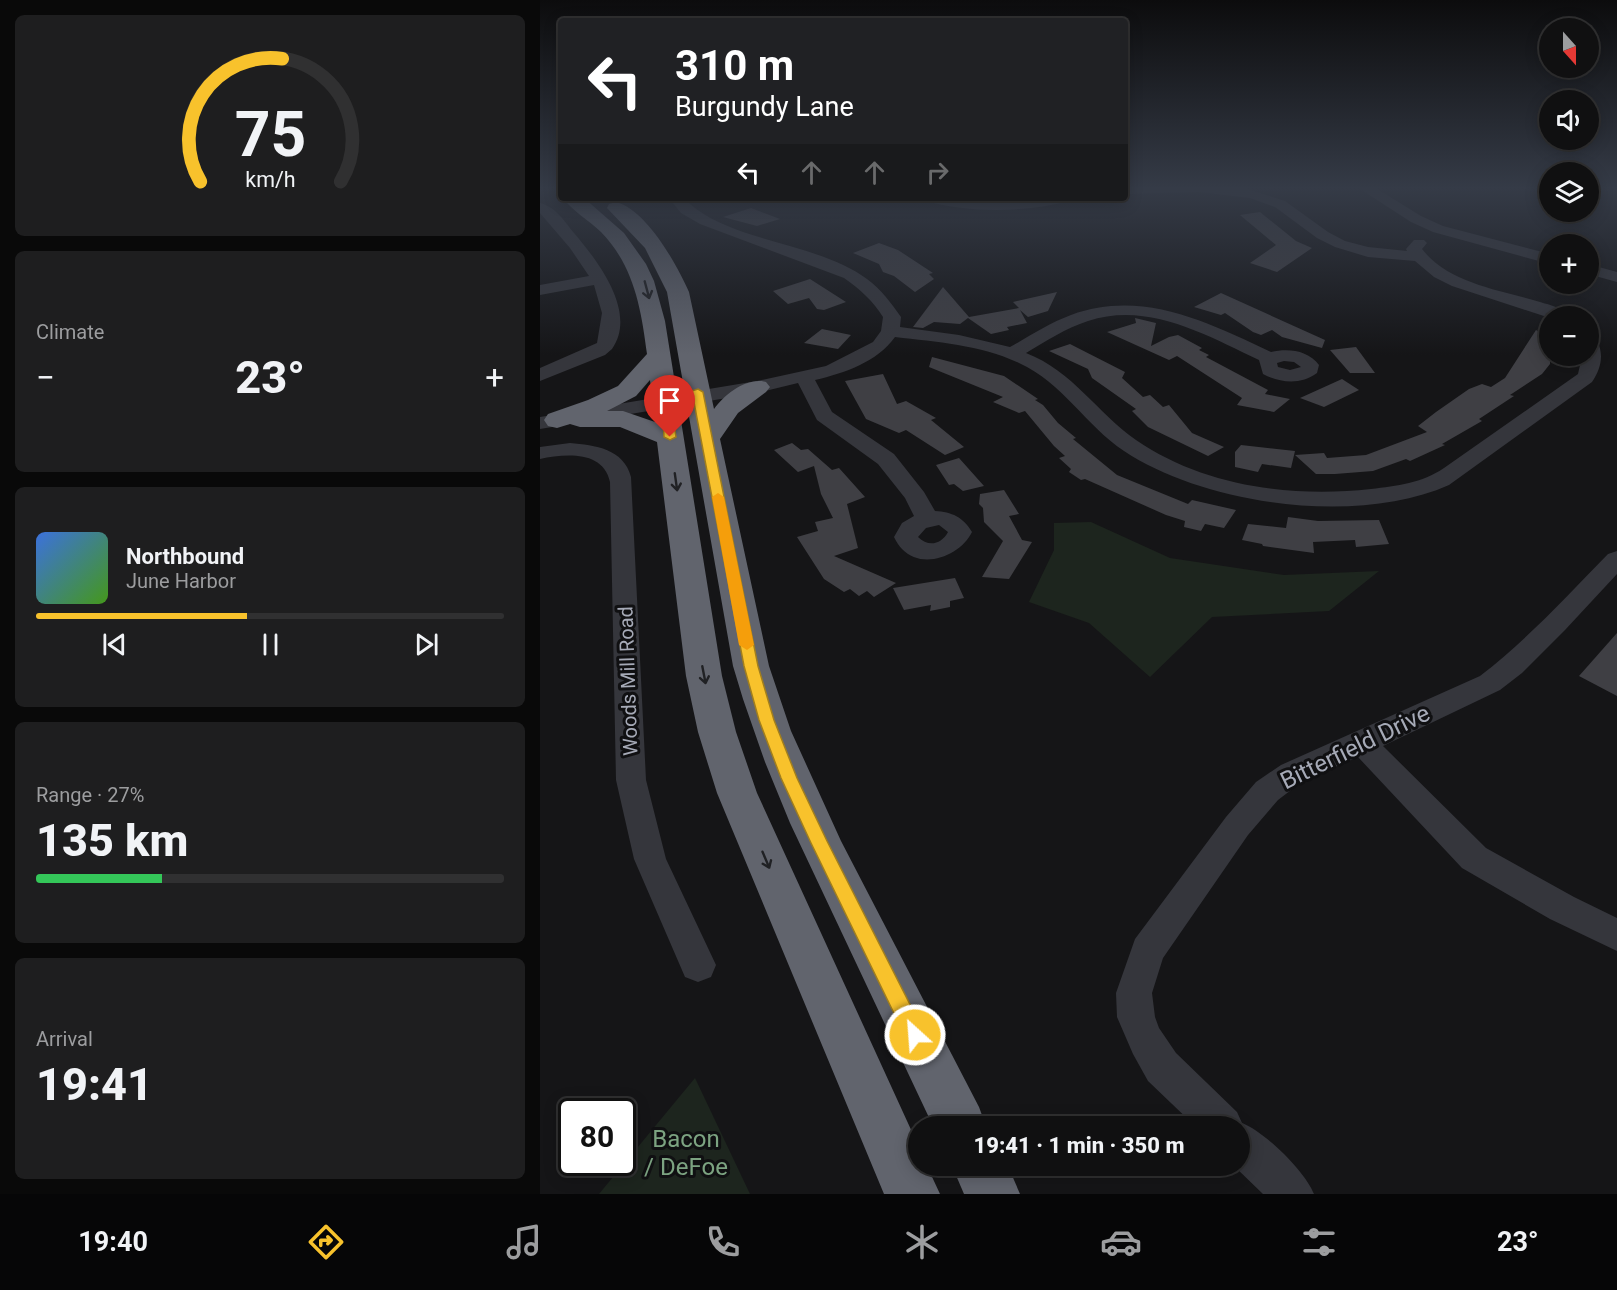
<!DOCTYPE html>
<meta charset="utf-8">
<style>
body{margin:0;font-family:Roboto,sans-serif;background:#1e1e1f;color:#f1f3f6;height:100vh;display:flex;flex-direction:column;font-size:22px;white-space:nowrap}
*{box-sizing:border-box;margin:0}
p{font-size:20px;color:#9c9d9f}
.icon{flex:none;width:33px;height:33px;fill:none;stroke:currentColor;stroke-width:2;stroke-linecap:round;stroke-linejoin:round}
.map{position:relative;flex:1;overflow:hidden}
.panel{display:flex;flex-direction:column;gap:15px;padding:15px;background:#090909;width:540px}
.panel>*{flex:none}
.top-card{position:absolute;left:18px;top:18px;width:570px;height:183px;border-radius:6px;box-shadow:0 3px 15px #0003,0 0 0 2px #303031;background:#202124;color:#fff;overflow:hidden}
.needle{width:39px;rotate:159deg}
.fabs{position:absolute;left:999px;top:18px;display:grid;gap:12px}
.fabs a{display:grid;place-items:center;width:60px;height:60px;border-radius:50%;background:#101011;box-shadow:0 3px 15px #0003,0 0 0 2px #303031;font-size:30px}
.speed{position:absolute;left:18px;top:1098px;display:flex;gap:12px;font-size:30px;font-weight:700;text-align:center}
.speed>*{display:grid;place-content:center;width:78px;height:78px;border-radius:50%;background:#101011;box-shadow:0 3px 15px #0003,0 0 0 2px #303031;line-height:1}
.speed .limit{border:3px solid #111;border-radius:9px;background:#fff;color:#111}
.pin{position:absolute;display:grid;place-items:center;width:51px;height:51px;color:#fff;margin:-62px -26px;border-radius:50% 50% 50% 0;rotate:-45deg;box-shadow:0 0 6px #0007}
.pin .icon{rotate:45deg}
.me{position:absolute;width:66px;margin:-33px;rotate:334deg;stroke-linejoin:round;filter:drop-shadow(0 0 4px #0008)}
.turn{display:flex;align-items:center;gap:21px;height:126px;padding:0 18px;font-size:27px}
.turn .icon{width:78px;height:78px;stroke-width:2.5}
.turn b{display:block;font-size:42px;line-height:51px}
.lanes{display:flex;align-items:center;height:57px;padding:0 18px;background:#0003;justify-content:center;gap:30px;direction:ltr}
.lanes .off{opacity:.35}
.big{font-size:45px;font-weight:800;line-height:1.1}
.panel .card{flex:1;display:flex;flex-direction:column;justify-content:center;gap:9px;min-width:0;padding:0 21px;border-radius:9px;background:#1e1e1f}
.panel .dial{align-items:center;gap:0}
.dial svg{height:156px;overflow:visible;fill:none;stroke:#303031;stroke-width:7;stroke-linecap:round;text-anchor:middle}
.dial text{fill:#f1f3f6;stroke:none}
.song{display:flex;align-items:center;gap:18px}
.cover{width:72px;height:72px;border-radius:9px;background:linear-gradient(135deg,hsl(220 70% 55%),hsl(100 70% 35%))}
.played{height:6px;border-radius:3px;background:linear-gradient(90deg,#f8c22c 45%,#303031 45%)}
.keys{display:flex;justify-content:space-around;direction:ltr}
.heat{display:flex;justify-content:space-between;align-items:center;font-size:33px;direction:ltr}
.charge{height:9px;border-radius:4px;background:linear-gradient(90deg,#34c759 27%,#303031 0)}
.trip{position:absolute;left:368px;top:1116px;width:342px;height:60px;border-radius:30px;background:#101011;box-shadow:0 3px 15px #0003,0 0 0 2px #303031;font-weight:800;line-height:60px;text-align:center}
.menu{display:flex;height:96px;justify-content:space-around;align-items:center;background:#060607;color:#9c9d9f}
.menu .icon{width:42px;height:42px}
.menu .active{color:#f8c22c}
.menu b{font-size:27px;color:#f1f3f6}
main{display:flex;flex:1;min-height:0}
.map>svg:first-child{display:block}
</style>
<main>
<section class="panel">
<div class="card dial"><svg viewBox="0 0 100 80">
<path d="M14 69A42 42 0 1 1 86 69"/>
<path d="M14 69A42 42 0 0 1 56 6" stroke="#f8c22c"/>
<text x="50" y="56" font-size="32" font-weight="700">75</text>
<text x="50" y="72" font-size="11">km/h</text>
</svg></div>
<div class="card"><p>Climate</p>
<div class="heat"><a>−</a><b class="big">23°</b><a>+</a></div>
</div>
<div class="card">
<div class="song"><i class="cover"></i><div><b>Northbound</b><p>June Harbor</p></div></div>
<div class="played"></div>
<div class="keys"><svg class="icon" aria-label="previous" viewBox="0 0 24 24"><path d="M18 5L8 12l10 7zM5 5v14"/></svg><svg class="icon" aria-label="pause" viewBox="0 0 24 24"><path d="M8 5v14M16 5v14"/></svg><svg class="icon" aria-label="next" viewBox="0 0 24 24"><path d="M6 5l10 7-10 7zM19 5v14"/></svg></div>
</div>
<div class="card"><p>Range · 27%</p><b class="big">135 km</b><div class="charge"></div></div>
<div class="card"><p>Arrival</p><b class="big">19:41</b></div>
</section>
<div class="map">
<svg width="1077" height="1194" viewBox="0 0 1077 1194">
<rect width="100%" height="100%" fill="#151517"/>
<!-- green -->
<g fill="#1d251e">
<polygon points="551,522 630,558 744,575 839,571 789,611 672,617 610,677 549,623 489,602 514,550 514,523"/>
<polygon points="155,1078 210,1194 59,1194"/>
</g>
<!-- building -->
<g fill="#3f3f44">
<polygon points="211,208 240,219 217,226 183,217"/>
<polygon points="720,212 756,241 772,248 737,272 710,263 736,245 700,215"/>
<polygon points="339,243 358,250 393,273 389,274 394,279 375,292 354,276 343,272 339,264 313,253"/>
<polygon points="270,279 306,302 284,310 277,309 269,298 248,304 233,291"/>
<polygon points="403,287 429,317 479,308 473,302 517,292 508,311 488,317 480,310 487,323 467,327 469,330 451,334 428,318 420,324 394,322 383,328 373,327"/>
<polygon points="681,293 785,340 782,348 742,337 732,330 721,335 713,332 685,313 681,315 654,307"/>
<polygon points="595,318 616,323 611,346 629,337 638,335 662,348 659,350 669,355 666,357 728,390 725,394 750,399 734,412 697,405 702,398 637,356 629,360 567,332 596,323"/>
<polygon points="282,329 311,335 298,349 264,343"/>
<polygon points="996,330 1010,339 1010,364 1002,374 970,395 974,396 939,419 942,421 902,444 905,445 870,461 866,459 833,471 795,474 776,474 755,455 784,453 787,458 826,455 887,432 878,426 896,412 929,389 942,384 951,387 965,378"/>
<polygon points="530,344 585,372 582,378 603,397 610,395 623,407 629,405 652,433 684,447 668,456 608,427 592,411 596,409 552,378 548,369 509,351"/>
<polygon points="816,347 835,373 810,373 790,350"/>
<polygon points="392,357 464,376 498,399 495,400 503,405 518,423 536,438 533,439 577,475 648,504 652,500 696,510 684,528 665,524 661,531 644,527 645,521 626,515 545,479 541,480 529,472 531,469 519,458 525,456 514,446 485,411 479,413 453,402 463,397 389,367"/>
<polygon points="343,374 357,404 366,401 396,418 391,420 424,447 405,455 366,430 359,433 326,419 305,381"/>
<polygon points="802,379 819,390 784,407 760,398"/>
<polygon points="252,443 261,450 268,449 292,470 299,468 325,497 307,504 318,548 294,556 356,583 334,597 327,591 319,596 310,589 304,592 284,579 257,537 278,531 275,522 293,518 281,494 274,466 258,472 234,450"/>
<polygon points="701,445 755,451 751,468 722,464 718,472 695,467 695,452"/>
<polygon points="419,458 444,486 423,491 414,484 409,485 396,465"/>
<polygon points="464,490 479,514 469,516 482,540 492,542 469,579 442,577 463,541 444,522 443,508 439,504 440,494"/>
<polygon points="748,517 778,521 839,520 849,544 816,547 815,540 773,542 774,553 723,546 722,544 702,540 708,524 746,528"/>
<polygon points="415,578 424,598 410,601 410,607 390,611 391,605 364,610 353,588"/>
<polygon points="1077,633 1077,696 1039,676"/>
</g>
<g fill="none" stroke-linecap="round" stroke-linejoin="round">
<!-- minor -->
<g fill="#35363c" fill-rule="evenodd">
<path d="M585 187H701L745 201 788 232 805 241 828 247 867 251 866 249 874 240H884L887 243 882 249C909 284 961 290 1000 302 1010 305 1024 308 1030 316L1010 318 912 286 894 277 875 261 828 257 795 247 777 238 735 207 710 198 659 192 585 194Z"/>
<polygon points="817,187 834,187 881,216 903,226 1010,254 1010,264 893,232 871,222"/>
<path d="M129 198H144C159 215 182 224 203 232 242 245 295 255 327 279 341 289 351 303 361 317L360 327 419 335 470 347C490 336 509 323 531 315 602 289 667 322 731 352 748 348 768 350 779 365L777 373C761 385 740 383 723 374L719 360C666 335 608 301 548 321 526 328 506 341 486 353 533 371 557 413 596 440 663 486 751 498 831 489 857 486 882 483 904 468L1038 374 1042 356H1048V335L1054 336C1065 351 1062 368 1052 382L909 485C818 526 665 505 584 451 545 425 523 383 479 363 441 345 397 342 355 337 337 362 305 373 275 380L292 412 354 454 384 492 395 511C412 512 423 517 432 532 421 555 383 571 362 549 359 546 356 541 354 537L362 523 374 516 365 498 338 464 277 420 258 383 217 393 0 429V417L217 381 286 366 333 342 341 331 343 317C333 301 320 289 304 278L160 224 141 213ZM744 361 754 362 761 367 750 370 738 367 737 363ZM399 525 408 532C401 545 388 547 378 537L386 528Z"/>
<path d="M383 198 440 201 531 198 529 201C482 213 431 213 385 201Z"/>
<path d="M0 203C16 207 24 221 34 233 57 260 98 312 72 349L65 355 0 381V368L57 343 62 313 54 285 0 295V285L49 276 30 248 0 213Z"/>
<polygon points="1048,264 1077,272 1077,282 1048,274"/>
<path d="M30 443C55 445 84 449 91 477L106 780 126 859 176 965 171 977 158 982 145 977 94 859 76 780 70 482C63 450 25 454 0 459V447Z"/>
<path d="M1077 551V574L1025 630 982 673 960 690 843 746 946 848 1034 897 1077 918V951L1010 919 922 868 818 757 763 781 738 800 708 835 623 958 612 993 615 1017 619 1028 636 1053 697 1112 702 1123C725 1132 765 1171 774 1194H723L694 1166H699V1126H655L608 1081 593 1054 577 1017 576 993 595 939 686 817 716 782 741 765 940 676C987 640 1027 596 1068 554Z"/>
</g>
<!-- highway -->
<g fill="#61646d" fill-rule="evenodd">
<path d="M23 198H44L84 233 106 264 114 281 125 321 182 676 196 732 217 793 378 1145V1166H387L400 1194H344L177 793 158 732 146 676 117 442 80 427H40L30 424 17 428 8 426 4 420 8 414 48 400 78 386 107 354C101 308 94 266 61 232 49 220 32 211 23 198ZM110 380 115 422 83 411H67L96 396Z"/>
<path d="M76 202C107 210 137 265 149 292L174 409C185 394 207 377 226 382L230 387 226 392 198 413 180 439 229 666 251 731 301 841 439 1107 446 1126H393L250 823 225 762 203 699 193 666 127 292 105 248 67 208 69 204Z"/>
<polygon points="412,1166 468,1166 480,1194 424,1194"/>
</g>
</g>
<!-- one-way arrows -->
<defs><path id="oneway-shaft" d="M-6 0H5M1.5-3L5.5 0L1.5 3" fill="none" stroke-width="1.6" stroke-linecap="round" stroke-linejoin="round" transform="scale(1.5)"/></defs>
<g stroke="#202124">
<use href="#oneway-shaft" transform="translate(107 290) rotate(75)"/>
<use href="#oneway-shaft" transform="translate(136 482) rotate(82)"/>
<use href="#oneway-shaft" transform="translate(164 675) rotate(79)"/>
<use href="#oneway-shaft" transform="translate(226 860) rotate(67)"/>
</g>
<!-- sky -->
<linearGradient id="sky" x2="0" y2="1"><stop stop-color="#0c0c0d"/><stop offset="0.53" stop-color="#353b47"/><stop offset="1" stop-color="#353b47" stop-opacity="0"/></linearGradient>
<rect width="1077" height="355" fill="url(#sky)"/>
<!-- route -->
<polygon fill="#f8c22c" stroke="#a17e1d" stroke-width="1.5" points="158,389 163,392 218,666 234,720 257,778 287,841 382,1028 385,1035 382,1042 375,1045 368,1042 271,843 241,778 219,720 204,666 153,397 131,404 136,437 130,440 124,437 122,400"/>
<!-- slow -->
<polygon fill="#f59e0b" points="178,493 184,497 214,645 207,650 199,645 172,497"/>
<g text-anchor="middle" dominant-baseline="central" stroke-width="6" stroke-linejoin="round" paint-order="stroke">
<!-- street labels -->
<g font-size="20" fill="#a6aab7" stroke="#101012">
<text transform="translate(88 681) rotate(-92)">Woods Mill Road</text>
</g>
<!-- near-street labels -->
<g font-size="24" fill="#a6aab7" stroke="#101012">
<text transform="translate(815 747) rotate(-26)">Bitterfield Drive</text>
</g>
<!-- near-park labels -->
<g font-size="24" fill="#7ca381" stroke="#101012">
<text x="146" y="1139">Bacon<tspan x="146" dy="28">/ DeFoe</tspan></text>
</g>
</g>
</svg>
<div class="fabs">
<a><svg class="needle" viewBox="-14 -14 28 28"><path d="M0-13l5 13h-10z" fill="#e53935"/><path d="M0 13l5-13h-10z" fill="#9c9d9f"/></svg></a>
<a><svg class="icon" aria-label="sound" viewBox="0 0 24 24"><path d="M4 9h4l5-4v14l-5-4H4zM17 9q2 3 0 6"/></svg></a>
<a><svg class="icon" aria-label="layers" viewBox="0 0 24 24"><path d="M12 4l9 5-9 5-9-5zM3 14l9 5 9-5"/></svg></a>
<a>+</a>
<a>−</a>
</div>
<div class="speed"><div class="limit">80</div></div>
<div class="pin" style="left:130px;top:437px;background:#d93025"><svg class="icon" aria-label="arrive" viewBox="0 0 24 24"><path d="M6 21V4h12l-3 4 3 4H6"/></svg></div>
<svg class="me" style="left:375px;top:1035px" viewBox="-20 -20 40 40"><circle r="17" fill="#f8c22c" stroke="#fff" stroke-width="3"/><path d="M0-11L8 9 0 5-8 9z" fill="#fff"/></svg>
<div class="trip">19:41 · 1 min · 350 m</div>
<div class="top-card">
<div class="turn"><svg class="icon" aria-label="left" viewBox="0 0 24 24"><path d="M17 20v-9H6M10 6l-5 5 5 5"/></svg><div><b>310 m</b>Burgundy Lane</div></div>
<div class="lanes"><svg class="icon" aria-label="left" viewBox="0 0 24 24"><path d="M17 20v-9H6M10 6l-5 5 5 5"/></svg><svg class="icon off" aria-label="ahead" viewBox="0 0 24 24"><path d="M12 20V5M6 11l6-6 6 6"/></svg><svg class="icon off" aria-label="ahead" viewBox="0 0 24 24"><path d="M12 20V5M6 11l6-6 6 6"/></svg><svg class="icon off" aria-label="right" viewBox="0 0 24 24"><path d="M7 20v-9h11M14 6l5 5-5 5"/></svg></div>
</div>
</div>
</main>
<nav class="menu">
<b>19:40</b>
<svg class="icon active" aria-label="directions" viewBox="0 0 24 24"><path d="M12 3l9 9-9 9-9-9zM9 14v-3h6M13 9l2 2-2 2"/></svg>
<svg class="icon" aria-label="music" viewBox="0 0 24 24"><path d="M9 18V5l10-2v13"/><circle cx="6" cy="18" r="3"/><circle cx="16" cy="16" r="3"/></svg>
<svg class="icon" aria-label="phone" viewBox="0 0 24 24"><path d="M5 4h4l2 5-3 2q2 4 5 5l2-3 5 2v4C11 20 4 13 5 4z"/></svg>
<svg class="icon" aria-label="climate" viewBox="0 0 24 24"><path d="M12 3v18M4 7l16 10M4 17L20 7"/></svg>
<svg class="icon" aria-label="car" viewBox="0 0 24 24"><path d="M5 17H2v-5l4-1 3-4h7l3 4 3 1v5h-3M9 17h6M6 11h13"/><circle cx="7" cy="17" r="2"/><circle cx="17" cy="17" r="2"/></svg>
<svg class="icon" aria-label="filters" viewBox="0 0 24 24"><path d="M4 7h16M4 17h16"/><circle cx="9" cy="7" r="2"/><circle cx="15" cy="17" r="2"/></svg>
<b>23°</b>
</nav>
